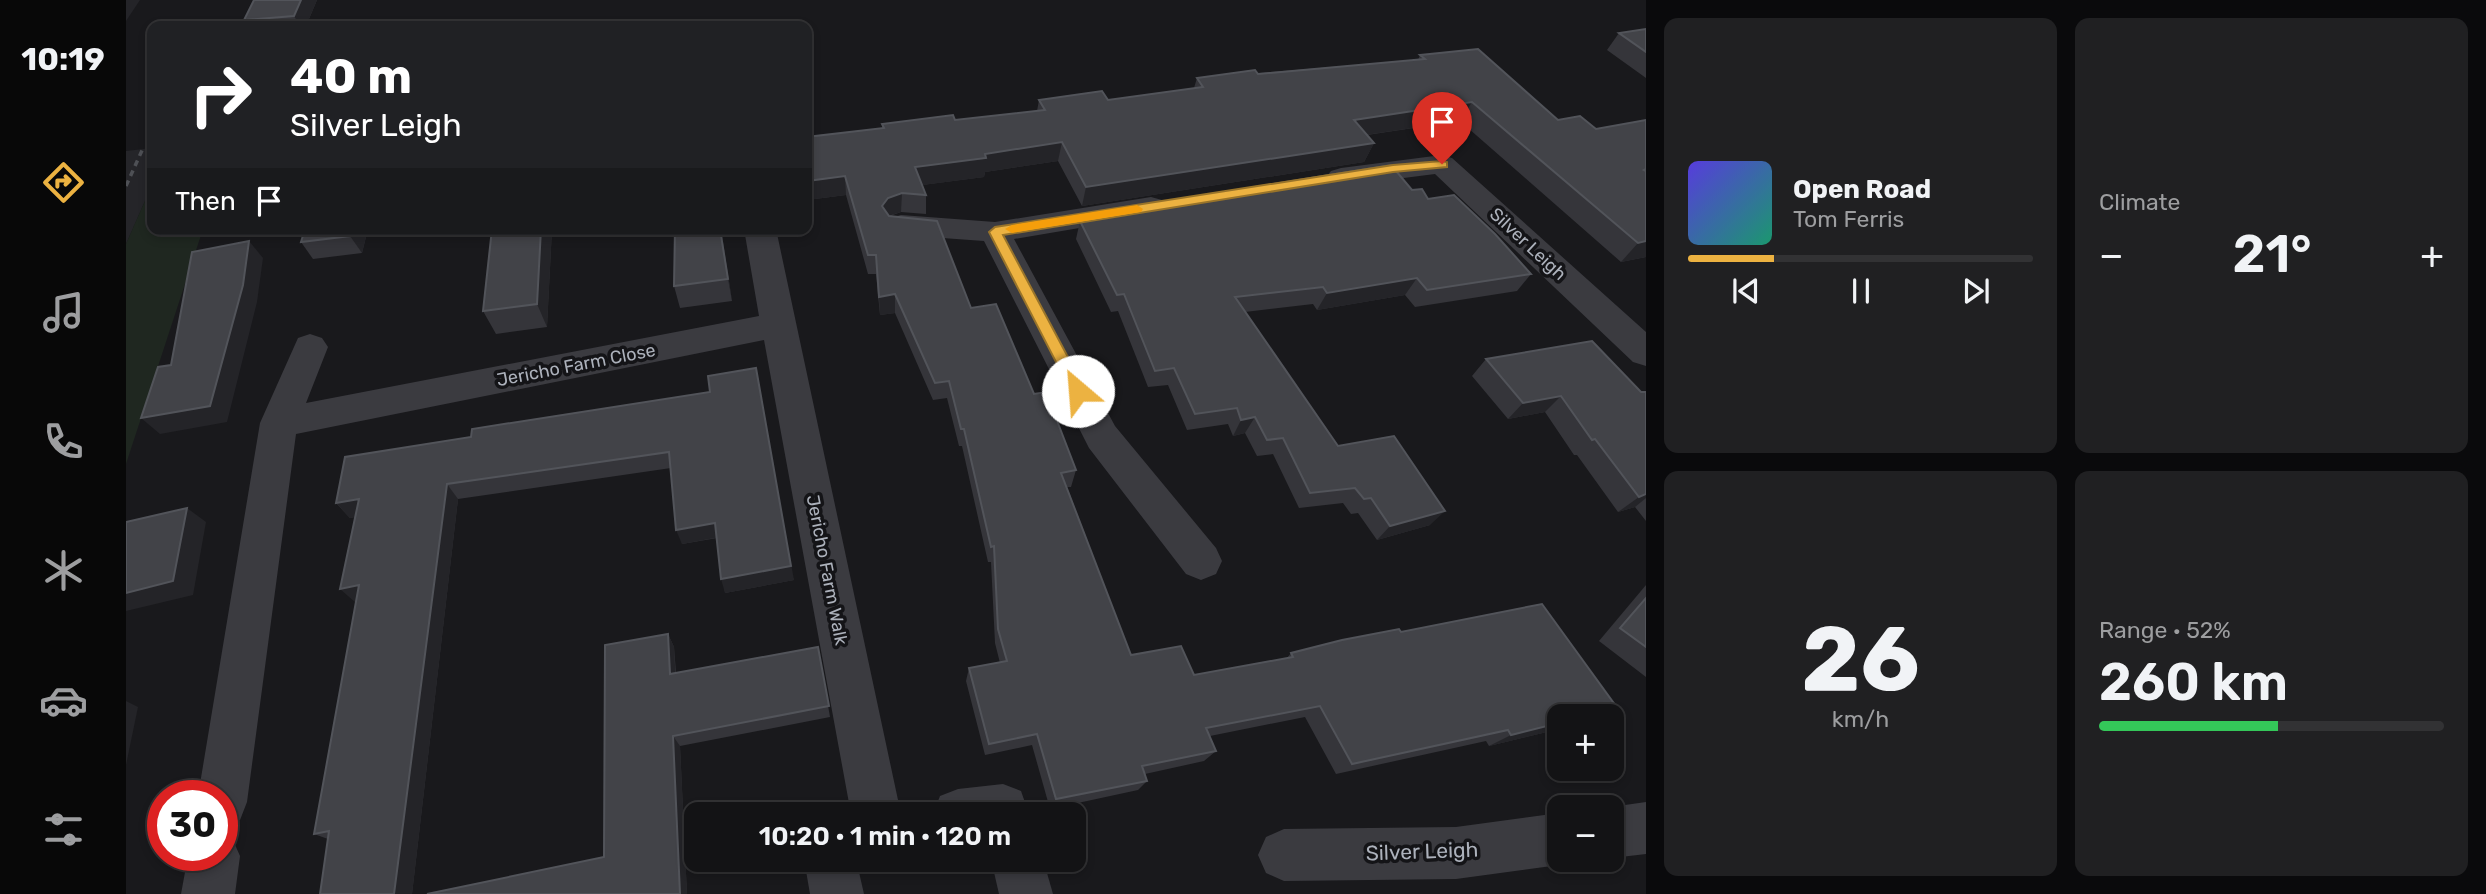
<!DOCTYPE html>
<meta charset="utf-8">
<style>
body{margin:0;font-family:Rubik,sans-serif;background:#202022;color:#f1f3f6;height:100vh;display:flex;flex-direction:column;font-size:26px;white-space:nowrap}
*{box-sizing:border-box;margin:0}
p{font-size:23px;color:#9d9ea0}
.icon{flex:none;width:38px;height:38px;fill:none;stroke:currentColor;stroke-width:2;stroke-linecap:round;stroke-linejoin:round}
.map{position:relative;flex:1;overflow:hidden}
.details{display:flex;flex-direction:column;gap:18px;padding:18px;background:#0a0a0c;width:840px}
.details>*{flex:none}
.banner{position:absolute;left:21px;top:21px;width:665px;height:214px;border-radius:14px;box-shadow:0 4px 10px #0003,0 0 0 2px #323234;background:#202124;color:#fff;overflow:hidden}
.tools{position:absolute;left:1421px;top:704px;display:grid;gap:14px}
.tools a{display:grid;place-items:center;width:77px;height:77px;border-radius:14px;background:#131315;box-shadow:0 4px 10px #0003,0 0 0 2px #323234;font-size:35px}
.speed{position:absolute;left:21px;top:780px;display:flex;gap:14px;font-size:35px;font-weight:700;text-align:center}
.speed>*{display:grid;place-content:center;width:91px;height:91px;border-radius:50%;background:#131315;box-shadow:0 4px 10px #0003,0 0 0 2px #323234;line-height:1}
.speed .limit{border:10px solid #d22;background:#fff;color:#111}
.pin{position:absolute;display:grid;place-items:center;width:60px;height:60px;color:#fff;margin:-72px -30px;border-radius:50% 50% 50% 0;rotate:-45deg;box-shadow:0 0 7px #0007}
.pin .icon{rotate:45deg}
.me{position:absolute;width:77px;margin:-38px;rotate:333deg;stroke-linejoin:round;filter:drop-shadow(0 0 5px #0008)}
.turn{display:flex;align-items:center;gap:24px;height:147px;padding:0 28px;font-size:32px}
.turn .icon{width:91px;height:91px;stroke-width:2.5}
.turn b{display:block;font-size:49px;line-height:60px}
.then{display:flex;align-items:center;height:66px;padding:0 28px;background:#0003;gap:14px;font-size:26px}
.big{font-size:52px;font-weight:600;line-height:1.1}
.details .card{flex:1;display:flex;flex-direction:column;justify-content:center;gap:10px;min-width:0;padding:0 24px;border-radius:14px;background:#202022}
.details .dial{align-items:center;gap:0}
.dial b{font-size:91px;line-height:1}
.song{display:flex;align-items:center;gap:21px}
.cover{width:84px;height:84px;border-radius:10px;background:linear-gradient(135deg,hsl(250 70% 55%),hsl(160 70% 35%))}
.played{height:7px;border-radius:4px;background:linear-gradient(90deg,#ecb241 25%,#323234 25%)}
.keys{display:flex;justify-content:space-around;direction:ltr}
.heat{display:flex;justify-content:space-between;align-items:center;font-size:38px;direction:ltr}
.charge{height:10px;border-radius:5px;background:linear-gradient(90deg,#34c759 52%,#323234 0)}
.details .tiles{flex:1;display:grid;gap:18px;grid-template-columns:repeat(2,1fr)}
.trip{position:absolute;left:558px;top:802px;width:402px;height:70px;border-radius:14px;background:#131315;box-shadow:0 4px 10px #0003,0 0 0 2px #323234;font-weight:600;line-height:70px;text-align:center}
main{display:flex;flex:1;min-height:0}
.dock{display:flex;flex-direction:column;width:126px;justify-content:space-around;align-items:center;background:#080808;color:#9d9ea0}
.dock .icon{width:49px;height:49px}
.dock .on{color:#ecb241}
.dock b{font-size:32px;color:#f1f3f6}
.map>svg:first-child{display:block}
</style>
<main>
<nav class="dock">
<b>10:19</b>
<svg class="icon on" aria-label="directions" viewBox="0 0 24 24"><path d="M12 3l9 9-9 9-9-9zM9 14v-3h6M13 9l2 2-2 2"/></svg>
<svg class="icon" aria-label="music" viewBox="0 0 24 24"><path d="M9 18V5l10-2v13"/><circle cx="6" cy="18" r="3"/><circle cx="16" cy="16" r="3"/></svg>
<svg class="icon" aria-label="phone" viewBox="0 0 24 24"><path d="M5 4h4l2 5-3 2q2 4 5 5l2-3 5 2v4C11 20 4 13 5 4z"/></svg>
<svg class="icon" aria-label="climate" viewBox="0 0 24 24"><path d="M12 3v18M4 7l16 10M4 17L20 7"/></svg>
<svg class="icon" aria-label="car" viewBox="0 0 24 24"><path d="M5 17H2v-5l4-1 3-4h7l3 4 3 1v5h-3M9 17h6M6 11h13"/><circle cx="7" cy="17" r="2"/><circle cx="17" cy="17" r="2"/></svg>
<svg class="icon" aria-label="filters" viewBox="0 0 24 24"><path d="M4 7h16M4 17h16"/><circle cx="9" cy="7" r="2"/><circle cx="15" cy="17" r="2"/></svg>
</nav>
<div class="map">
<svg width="1520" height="894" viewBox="0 0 1520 894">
<rect width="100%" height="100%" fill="#19191c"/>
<!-- built -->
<polygon fill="#252529" points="26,148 26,185 0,244 0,151"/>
<!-- green -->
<polygon fill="#1f2720" points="26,185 26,229 77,229 0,464 0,244"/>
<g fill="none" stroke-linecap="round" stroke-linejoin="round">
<!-- minor -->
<g fill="#3b3b40" fill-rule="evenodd">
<polygon points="1316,155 1326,158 1520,332 1520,366 1507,362 1309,174 1215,186 1205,183 1200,177 1205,171 1215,168"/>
<polygon points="1025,197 1036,200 1040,207 1036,214 888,239 989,426 1090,548 1096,561 1090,574 1075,580 1060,574 963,448 858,241 775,235 764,232 759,225 764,218 775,215 869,222"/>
<polygon points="618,229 650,229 775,814 725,814 638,340 170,434 121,802 114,820 96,827 96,796 72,796 134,423 172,338 184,334 196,338 202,347 180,403 633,316"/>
<polygon points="877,784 895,791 903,814 807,814 814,796 832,789"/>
<polygon points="1520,802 1520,854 1486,858 1485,807"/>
<polygon points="1433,813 1433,859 1446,859 1433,865 1330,879 1158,881 1140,873 1132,855 1140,837 1158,829 1330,827"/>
<polygon points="96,833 106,838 114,856 109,894 55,894 62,856 96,856"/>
<polygon points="678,859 730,859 738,894 684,894"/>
<polygon points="865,859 917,859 927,894 873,894"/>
</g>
<!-- rail -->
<polyline stroke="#4e5055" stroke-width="3.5" stroke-dasharray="6 5" stroke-linecap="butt" points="0,186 18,146"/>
</g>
<!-- wall -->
<g fill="#35353a">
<polygon points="128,0 191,0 180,26 122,26 118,20"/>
<polygon points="1520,29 1520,78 1481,50 1493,33"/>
<polygon points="1294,55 1432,120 1470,129 1520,120 1520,257 1495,262 1334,121 1241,135 1248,143 1238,162 956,206 932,161 859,172 858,177 796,185 800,195 800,214 775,212 764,216 845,308 908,394 950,470 945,487 941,487 1005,655 1068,675 1161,658 1165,653 1275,632 1433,716 1433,729 1363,746 1360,741 1210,774 1179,717 1084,736 1090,751 1078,761 1019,774 1021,781 1012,790 924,809 906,745 859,755 840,681 843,668 874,663 869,643 865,562 862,562 836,446 833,446 821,398 807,400 769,313 754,315 750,274 742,274 720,195 681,200 756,128 756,124 829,120 911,111 913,100 982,100 1068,88 1071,78 1292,60"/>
<polygon points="1286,190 1302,199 1405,274 1391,291 1289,307 1279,295 1191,310 1187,304 1119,312 1212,446 1304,525 1251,540 1232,513 1225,514 1217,503 1173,508 1147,454 1131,456 1119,433 1107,436 1102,424 1061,430 1042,385 1022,387 992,311 985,312 950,239 954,221 971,219 973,212"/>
<polygon points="242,229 236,253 187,259 175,242"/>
<polygon points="366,229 426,229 421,327 370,334 357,311"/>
<polygon points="549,229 595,229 606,301 554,308 548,286"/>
<polygon points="1360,359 1515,392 1520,392 1520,521 1509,507 1492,512 1451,455 1448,455 1419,412 1382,419 1346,376"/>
<polygon points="584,392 668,580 599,593 591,538 556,544 545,468 332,499 286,894 194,894 202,839 188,834 230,603 229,517 224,518 210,503 345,437"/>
<polygon points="1520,585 1520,677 1473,641"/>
<polygon points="542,634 548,647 550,673 692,647 704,717 554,746 561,894 301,894 478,857"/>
</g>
<!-- shaded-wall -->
<g fill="#242428">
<polygon points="0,0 14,0 0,21"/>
<polygon points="175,0 191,0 180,26 174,26 168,16"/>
<polygon points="1346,102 1334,121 1219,138 1228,120"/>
<polygon points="936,142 932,161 859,172 858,177 789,186 789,167 859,154"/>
<polygon points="1248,143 1238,162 956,206 960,187"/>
<polygon points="719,176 720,195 681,200 681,181"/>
<polygon points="776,193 775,212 762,216 756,206 762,198"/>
<polygon points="226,229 242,229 236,253 224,236"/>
<polygon points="415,229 426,229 421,327 411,304"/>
<polygon points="594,229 595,229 606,301 602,279"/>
<polygon points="123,241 137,258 131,302 101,422 34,434 15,418"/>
<polygon points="1520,241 1520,257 1495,262 1512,243"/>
<polygon points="1291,278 1279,295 1191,310 1201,293"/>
<polygon points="769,294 769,313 754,315 753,297"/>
<polygon points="630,368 668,580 599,593 595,579"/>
<polygon points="1435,396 1419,412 1382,419 1397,403"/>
<polygon points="1129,417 1119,433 1107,436 1115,420"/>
<polygon points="321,484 332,499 286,894 268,894"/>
<polygon points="1520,494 1520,498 1509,507 1492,512 1513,497"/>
<polygon points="233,499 247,514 224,518 210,503"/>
<polygon points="61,508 80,522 67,595 0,611 0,593"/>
<polygon points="1319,511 1304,525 1251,540 1264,526"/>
<polygon points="589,523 594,537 556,544 550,530"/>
<polygon points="233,585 230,603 214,589"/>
<polygon points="542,634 548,647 550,686 544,674"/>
<polygon points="0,701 12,707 0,765"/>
<polygon points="1492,709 1479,716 1465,716"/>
<polygon points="1433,723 1433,729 1363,746 1385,735"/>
<polygon points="547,736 554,746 561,894 554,894"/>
</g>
<!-- building -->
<g fill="#424348" stroke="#52545a" stroke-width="2">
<polygon points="128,0 175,0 168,16 118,20"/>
<polygon points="1520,29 1520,52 1493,33"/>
<polygon points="1352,49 1432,120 1454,116 1470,129 1520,120 1520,169 1518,170 1520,171 1520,241 1512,243 1346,102 1228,120 1248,143 960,187 936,142 859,154 860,158 789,167 800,195 776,193 762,198 756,206 763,216 811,221 845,308 870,304 908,394 920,392 950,470 935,473 1005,655 1055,646 1068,675 1167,657 1165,653 1216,640 1273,629 1275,632 1416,604 1492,709 1465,716 1433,716 1433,723 1385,735 1382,730 1226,764 1194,706 1080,728 1090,751 1016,766 1021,781 930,799 911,734 863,744 843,668 881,661 872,629 868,546 865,547 838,429 835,429 823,381 809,383 769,294 753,297 750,255 742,255 719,176 681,181 681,137 758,128 756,124 827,115 829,120 919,110 913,100 976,91 982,100 1077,87 1071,78 1129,70 1132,74 1299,59 1294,55"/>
<polygon points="1265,165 1286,190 1296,189 1302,199 1328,195 1369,234 1405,274 1301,290 1291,278 1201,293 1197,287 1109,297 1212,446 1268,436 1319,511 1264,526 1245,498 1238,499 1229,488 1184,493 1157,438 1141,440 1129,417 1115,420 1111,408 1069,414 1048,368 1029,371 998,294 991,295 954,221 976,218 973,212"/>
<polygon points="179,229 226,229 224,236 175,242"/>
<polygon points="366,229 415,229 411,304 357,311"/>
<polygon points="549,229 594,229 602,279 548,286"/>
<polygon points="123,241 117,285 84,406 15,418 32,367 45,365 66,252"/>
<polygon points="1466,341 1515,392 1520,392 1520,494 1513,497 1469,439 1466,440 1435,396 1397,403 1360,359"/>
<polygon points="630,368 665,566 595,579 589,523 550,530 543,452 321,484 268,894 194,894 203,831 188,834 233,585 214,589 233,499 210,503 219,457 345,437 346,429 584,392 582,376"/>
<polygon points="61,508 47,581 0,593 0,522"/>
<polygon points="1520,598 1520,647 1494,628"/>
<polygon points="542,634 544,674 692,647 703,706 547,736 554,894 301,894 478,857 479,645"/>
</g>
<!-- route -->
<polygon fill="#ecb241" stroke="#99742a" stroke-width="2" points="1316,161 1321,162 1321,167 1267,172 877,235 960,391 952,397 947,395 863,232 869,227 1267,165"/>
<!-- slow -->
<polygon fill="#f59e0b" points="1011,205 1017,209 1015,212 886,233 879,229 886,225"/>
<g text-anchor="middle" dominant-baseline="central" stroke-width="7" stroke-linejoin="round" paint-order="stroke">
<!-- street labels -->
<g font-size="18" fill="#acb1bb" stroke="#141417">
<text transform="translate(1402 244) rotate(43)">Silver Leigh</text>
<text transform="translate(450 365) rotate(-11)">Jericho Farm Close</text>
<text transform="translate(701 570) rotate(79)">Jericho Farm Walk</text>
</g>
<!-- near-street labels -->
<g font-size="21" fill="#acb1bb" stroke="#141417">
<text transform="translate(1296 851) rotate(-2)">Silver Leigh</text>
</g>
</g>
</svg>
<div class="tools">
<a>+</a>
<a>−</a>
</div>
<div class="speed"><div class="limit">30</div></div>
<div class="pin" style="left:1316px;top:164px;background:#d93025"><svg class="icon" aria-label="arrive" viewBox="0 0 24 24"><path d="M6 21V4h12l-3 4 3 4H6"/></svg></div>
<svg class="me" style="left:952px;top:391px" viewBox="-20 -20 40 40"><circle r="19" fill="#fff"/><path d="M0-13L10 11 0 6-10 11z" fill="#ecb241"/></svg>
<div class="trip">10:20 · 1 min · 120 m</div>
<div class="banner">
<div class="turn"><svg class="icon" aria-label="right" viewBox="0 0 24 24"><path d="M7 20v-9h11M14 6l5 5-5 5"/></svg><div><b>40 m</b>Silver Leigh</div></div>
<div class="then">Then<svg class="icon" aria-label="arrive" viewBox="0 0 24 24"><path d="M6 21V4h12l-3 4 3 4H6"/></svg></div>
</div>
</div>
<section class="details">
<div class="tiles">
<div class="card">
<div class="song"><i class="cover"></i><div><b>Open Road</b><p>Tom Ferris</p></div></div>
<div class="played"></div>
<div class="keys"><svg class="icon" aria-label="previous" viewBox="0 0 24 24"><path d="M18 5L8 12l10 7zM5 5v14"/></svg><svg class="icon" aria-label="pause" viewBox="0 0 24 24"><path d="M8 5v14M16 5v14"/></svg><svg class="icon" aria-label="next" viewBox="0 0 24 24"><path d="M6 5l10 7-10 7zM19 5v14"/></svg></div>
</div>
<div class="card"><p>Climate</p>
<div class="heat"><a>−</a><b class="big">21°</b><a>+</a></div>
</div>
<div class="card dial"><b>26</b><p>km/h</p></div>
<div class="card"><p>Range · 52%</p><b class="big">260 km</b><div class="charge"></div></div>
</div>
</section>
</main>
